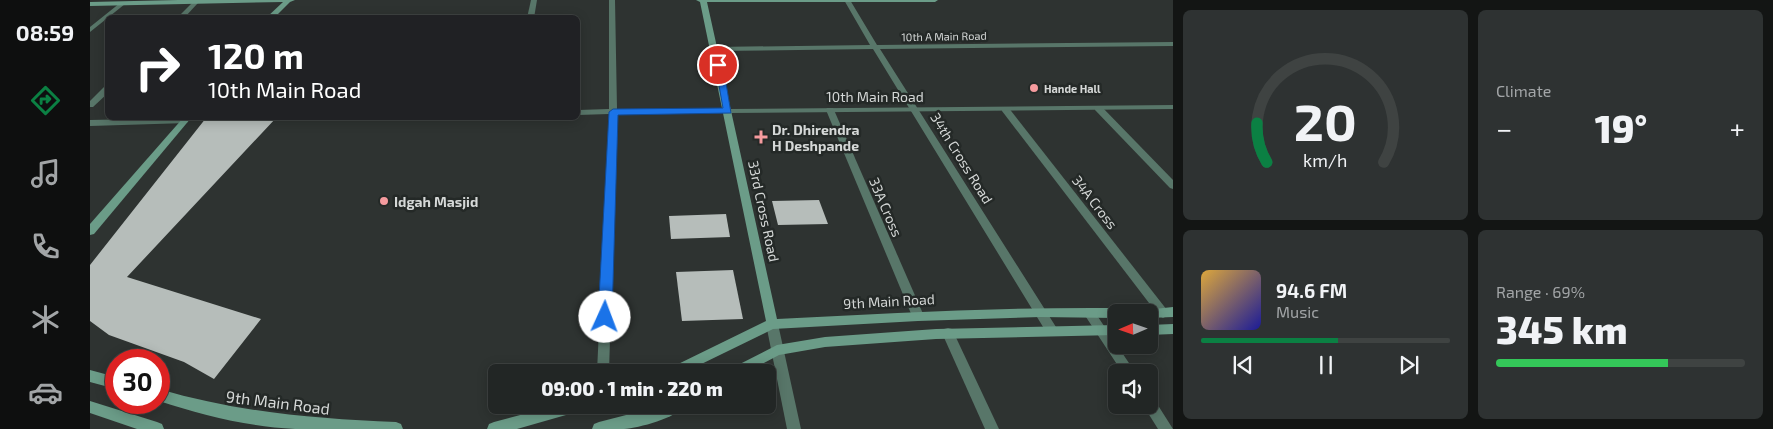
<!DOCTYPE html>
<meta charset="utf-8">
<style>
body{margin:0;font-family:"Exo 2",sans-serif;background:#2e3232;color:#f1f3f6;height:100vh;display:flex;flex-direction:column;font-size:19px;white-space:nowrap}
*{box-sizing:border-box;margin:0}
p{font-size:16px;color:#a2a5a7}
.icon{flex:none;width:28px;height:28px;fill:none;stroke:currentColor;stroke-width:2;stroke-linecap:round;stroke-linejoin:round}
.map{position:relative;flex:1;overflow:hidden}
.drawer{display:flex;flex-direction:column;gap:10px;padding:10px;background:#131514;width:600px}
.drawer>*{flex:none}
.banner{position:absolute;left:15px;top:15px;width:475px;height:105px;border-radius:8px;box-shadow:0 2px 12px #0003,0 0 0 1px #3f4342;background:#202124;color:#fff;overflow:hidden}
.needle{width:32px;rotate:268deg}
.controls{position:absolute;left:1018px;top:304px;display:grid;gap:10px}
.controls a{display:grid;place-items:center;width:50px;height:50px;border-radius:8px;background:#222625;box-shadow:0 2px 12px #0003,0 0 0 1px #3f4342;font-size:25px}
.speed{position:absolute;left:15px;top:349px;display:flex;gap:10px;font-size:25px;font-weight:700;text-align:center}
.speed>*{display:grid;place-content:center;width:65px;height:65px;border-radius:50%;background:#222625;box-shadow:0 2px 12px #0003,0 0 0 1px #3f4342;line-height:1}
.speed .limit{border:8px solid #d22;background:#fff;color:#111}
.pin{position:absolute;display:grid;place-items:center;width:42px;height:42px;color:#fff;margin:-21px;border:2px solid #fff;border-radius:50%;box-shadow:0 1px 5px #0007}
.me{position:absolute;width:55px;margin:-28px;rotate:2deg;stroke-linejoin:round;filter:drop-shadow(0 0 4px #0008)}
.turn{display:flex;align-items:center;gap:18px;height:105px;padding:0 20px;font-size:22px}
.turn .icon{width:65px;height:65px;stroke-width:2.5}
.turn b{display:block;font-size:35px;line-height:42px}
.big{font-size:38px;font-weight:800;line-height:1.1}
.drawer .tile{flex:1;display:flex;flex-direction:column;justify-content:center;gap:8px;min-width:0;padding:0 18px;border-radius:8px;background:#2e3232}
.drawer .dial{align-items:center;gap:0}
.dial svg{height:130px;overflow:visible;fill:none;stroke:#3f4342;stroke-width:7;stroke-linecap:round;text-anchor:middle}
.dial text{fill:#f1f3f6;stroke:none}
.song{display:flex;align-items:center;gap:15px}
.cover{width:60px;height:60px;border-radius:8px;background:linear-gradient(135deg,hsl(40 70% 55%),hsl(240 70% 35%))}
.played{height:5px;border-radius:2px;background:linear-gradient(90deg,#0b8043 55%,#3f4342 55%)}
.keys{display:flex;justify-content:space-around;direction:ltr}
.heat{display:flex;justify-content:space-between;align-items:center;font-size:28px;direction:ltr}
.charge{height:8px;border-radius:4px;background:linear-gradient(90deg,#34c759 69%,#3f4342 0)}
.drawer .tiles{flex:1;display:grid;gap:10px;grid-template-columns:repeat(2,1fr)}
.trip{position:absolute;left:398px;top:364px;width:288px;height:50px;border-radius:8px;background:#222625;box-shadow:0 2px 12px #0003,0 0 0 1px #3f4342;font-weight:800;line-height:50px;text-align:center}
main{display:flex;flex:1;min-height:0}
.tabs{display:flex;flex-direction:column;width:90px;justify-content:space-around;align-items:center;background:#0e0f0f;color:#a2a5a7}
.tabs .icon{width:35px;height:35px}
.tabs .active{color:#0b8043}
.tabs b{font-size:22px;color:#f1f3f6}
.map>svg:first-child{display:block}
</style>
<main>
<nav class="tabs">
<b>08:59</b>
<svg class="icon active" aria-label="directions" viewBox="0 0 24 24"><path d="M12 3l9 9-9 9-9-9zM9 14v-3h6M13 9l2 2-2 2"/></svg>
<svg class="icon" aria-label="music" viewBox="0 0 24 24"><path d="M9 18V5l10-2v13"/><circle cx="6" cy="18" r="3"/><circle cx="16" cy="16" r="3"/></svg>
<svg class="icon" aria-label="phone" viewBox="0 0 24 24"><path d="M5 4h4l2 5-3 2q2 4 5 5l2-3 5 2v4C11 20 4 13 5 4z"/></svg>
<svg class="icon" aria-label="climate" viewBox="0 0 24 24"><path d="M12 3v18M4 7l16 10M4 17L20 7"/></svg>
<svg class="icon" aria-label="car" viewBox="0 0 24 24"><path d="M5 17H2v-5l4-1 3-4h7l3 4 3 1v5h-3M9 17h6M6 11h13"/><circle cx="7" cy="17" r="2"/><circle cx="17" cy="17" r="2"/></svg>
</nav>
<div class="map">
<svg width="1083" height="429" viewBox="0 0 1083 429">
<rect width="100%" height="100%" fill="#2e3331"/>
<!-- building -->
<g fill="#b6bdba">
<polygon points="116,118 186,118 37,277 171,319 124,379 94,362 19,335 0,321 0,265"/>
<polygon points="729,200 738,224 688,225 682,201"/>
<polygon points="636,214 640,237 581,239 579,216"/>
<polygon points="643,270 653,319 592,321 586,272"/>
</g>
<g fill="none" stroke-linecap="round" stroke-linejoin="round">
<!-- minor -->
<g fill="#587669" fill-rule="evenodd">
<polygon points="441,0 447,0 444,18 437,18"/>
<polygon points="519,0 525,0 527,109 638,109 642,111 638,113 527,114 519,372 507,372 519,114 488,115 488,110 519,109"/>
<polygon points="754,0 760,0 787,45 1083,42 1083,46 790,49 966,327 968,331 966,335 962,336 958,335 783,49 625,51 621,49 625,47 780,45"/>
<polygon points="103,2 108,3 94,18 87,18"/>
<polygon points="30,3 35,4 0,32 0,27"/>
<polygon points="15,86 18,86 18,93 3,107 0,107 0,101"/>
<polygon points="1005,106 1011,106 1083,180 1083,189 1080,188 1005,110"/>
<polygon points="912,107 918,107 1077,310 1079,313 1077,316 1073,318 1069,316 912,111"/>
<polygon points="737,108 743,108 744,110 834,316 832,319 828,321 824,319 822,316 736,110"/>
<polygon points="1000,309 1004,311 1045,372 1032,372 996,317 994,314 996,311"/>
<polygon points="858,328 862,329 909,429 895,429 852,333 854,329"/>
<polygon points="1059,397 1064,399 1083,429 1068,429 1053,405 1059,405"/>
</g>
<!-- tertiary -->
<g fill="#587669" fill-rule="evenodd">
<polygon points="1083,105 1083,109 638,113 634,111 638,109"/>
<polygon points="94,118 98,121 97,123 0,126 0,120"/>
<polygon points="682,319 686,320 688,324 711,429 697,429 676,324 678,320"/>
</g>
<!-- secondary -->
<g fill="#6b9c88" fill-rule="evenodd">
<polygon points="88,0 205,0 200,2 184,18 176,18 193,2 0,6 0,2"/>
<path d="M606 0H848L845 2H617L687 319C800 313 913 307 1026 308L1030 310 1032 312H1026V318L950 317 828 321 683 329 595 372H578L580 368 676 321 610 2Z"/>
<polygon points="93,118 101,118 4,234 0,235 0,224"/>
<polygon points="1083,307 1083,317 1059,318 1059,312 1053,312 1055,310"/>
<polygon points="1083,324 1083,334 1059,335 1059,325"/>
<polygon points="1026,325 1026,335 846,339 735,347 689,355 657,372 640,372 642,368 687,345 735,337 846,329"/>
<polygon points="0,370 26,377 26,389 0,382"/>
<path d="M69 389C147 412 225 419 306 422L311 424 313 429C277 429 240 429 205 429 159 427 112 415 69 401Z"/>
<polygon points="0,401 67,422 72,424 74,429 47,429 0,413"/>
<polygon points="468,405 497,405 495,409 490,411 427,429 397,429 399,424 404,422"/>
<path d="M575 405H594C588 418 548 428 534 429 523 429 513 429 502 429L504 424 509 422Z"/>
</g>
</g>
<!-- route -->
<polygon fill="#1a73e8" stroke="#114b97" points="625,63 633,65 641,113 528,115 522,317 520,321 510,321 508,317 519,112 523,109 633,108"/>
<!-- markers -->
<g fill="#f59b9e" stroke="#242927" stroke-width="2">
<circle cx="944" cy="88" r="5"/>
<path d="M668.5 129.5h5v5h5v5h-5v5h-5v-5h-5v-5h5z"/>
<circle cx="294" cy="201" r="5"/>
</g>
<g text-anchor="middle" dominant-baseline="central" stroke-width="5" stroke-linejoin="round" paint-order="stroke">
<!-- far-street labels -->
<g font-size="11" fill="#d5d8d7" stroke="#242927">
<text transform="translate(854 36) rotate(-1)">10th A Main Road</text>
</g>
<!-- far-poi labels -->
<g font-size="11" font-weight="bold" fill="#d5d8d7" stroke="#242927" text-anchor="start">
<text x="954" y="88">Hande Hall</text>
</g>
<!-- street labels -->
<g font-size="14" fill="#d5d8d7" stroke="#242927">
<text x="785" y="96">10th Main Road</text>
<text transform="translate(872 158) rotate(58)">34th Cross Road</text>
<text transform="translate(1005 202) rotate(52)">34A Cross</text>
<text transform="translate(796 207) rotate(67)">33A Cross</text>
<text transform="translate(674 211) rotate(78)">33rd Cross Road</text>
<text transform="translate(799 301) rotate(-3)">9th Main Road</text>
</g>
<!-- poi labels -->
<g font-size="14" font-weight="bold" fill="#d5d8d7" stroke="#242927" text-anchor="start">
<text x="682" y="129">Dr. Dhirendra<tspan x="682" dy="16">H Deshpande</tspan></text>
<text x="304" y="201">Idgah Masjid</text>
</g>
<!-- near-street labels -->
<g font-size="16" fill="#d5d8d7" stroke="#242927">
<text transform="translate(188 402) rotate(7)">9th Main Road</text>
</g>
</g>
</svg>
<div class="controls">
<a><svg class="needle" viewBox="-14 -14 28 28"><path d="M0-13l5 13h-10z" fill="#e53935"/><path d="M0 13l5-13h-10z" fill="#a2a5a7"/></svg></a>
<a><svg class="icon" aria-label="sound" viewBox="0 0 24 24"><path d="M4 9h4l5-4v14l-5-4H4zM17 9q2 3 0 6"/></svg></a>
</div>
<div class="speed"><div class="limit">30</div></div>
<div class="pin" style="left:628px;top:65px;background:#d93025"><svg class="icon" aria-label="arrive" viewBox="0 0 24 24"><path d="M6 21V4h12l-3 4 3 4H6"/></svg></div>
<svg class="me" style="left:515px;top:317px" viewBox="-20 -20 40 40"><circle r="19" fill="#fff"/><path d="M0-13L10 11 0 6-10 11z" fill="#1a73e8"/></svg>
<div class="trip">09:00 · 1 min · 220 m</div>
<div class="banner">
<div class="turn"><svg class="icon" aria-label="right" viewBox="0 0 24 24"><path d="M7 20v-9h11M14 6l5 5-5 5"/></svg><div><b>120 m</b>10th Main Road</div></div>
</div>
</div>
<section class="drawer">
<div class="tiles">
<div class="tile dial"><svg viewBox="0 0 100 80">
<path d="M14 69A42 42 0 1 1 86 69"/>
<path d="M14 69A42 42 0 0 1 8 45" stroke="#0b8043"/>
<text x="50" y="56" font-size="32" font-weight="700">20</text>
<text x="50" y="72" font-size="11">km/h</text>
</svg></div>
<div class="tile"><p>Climate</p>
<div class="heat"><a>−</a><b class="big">19°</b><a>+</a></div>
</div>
<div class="tile">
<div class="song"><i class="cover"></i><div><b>94.6 FM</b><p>Music</p></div></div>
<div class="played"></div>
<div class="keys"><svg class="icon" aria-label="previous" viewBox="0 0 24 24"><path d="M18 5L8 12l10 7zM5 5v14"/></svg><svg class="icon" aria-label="pause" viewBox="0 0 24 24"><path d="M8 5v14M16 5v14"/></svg><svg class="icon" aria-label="next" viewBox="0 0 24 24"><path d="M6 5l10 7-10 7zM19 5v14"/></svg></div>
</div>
<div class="tile"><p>Range · 69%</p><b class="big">345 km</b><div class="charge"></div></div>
</div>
</section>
</main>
